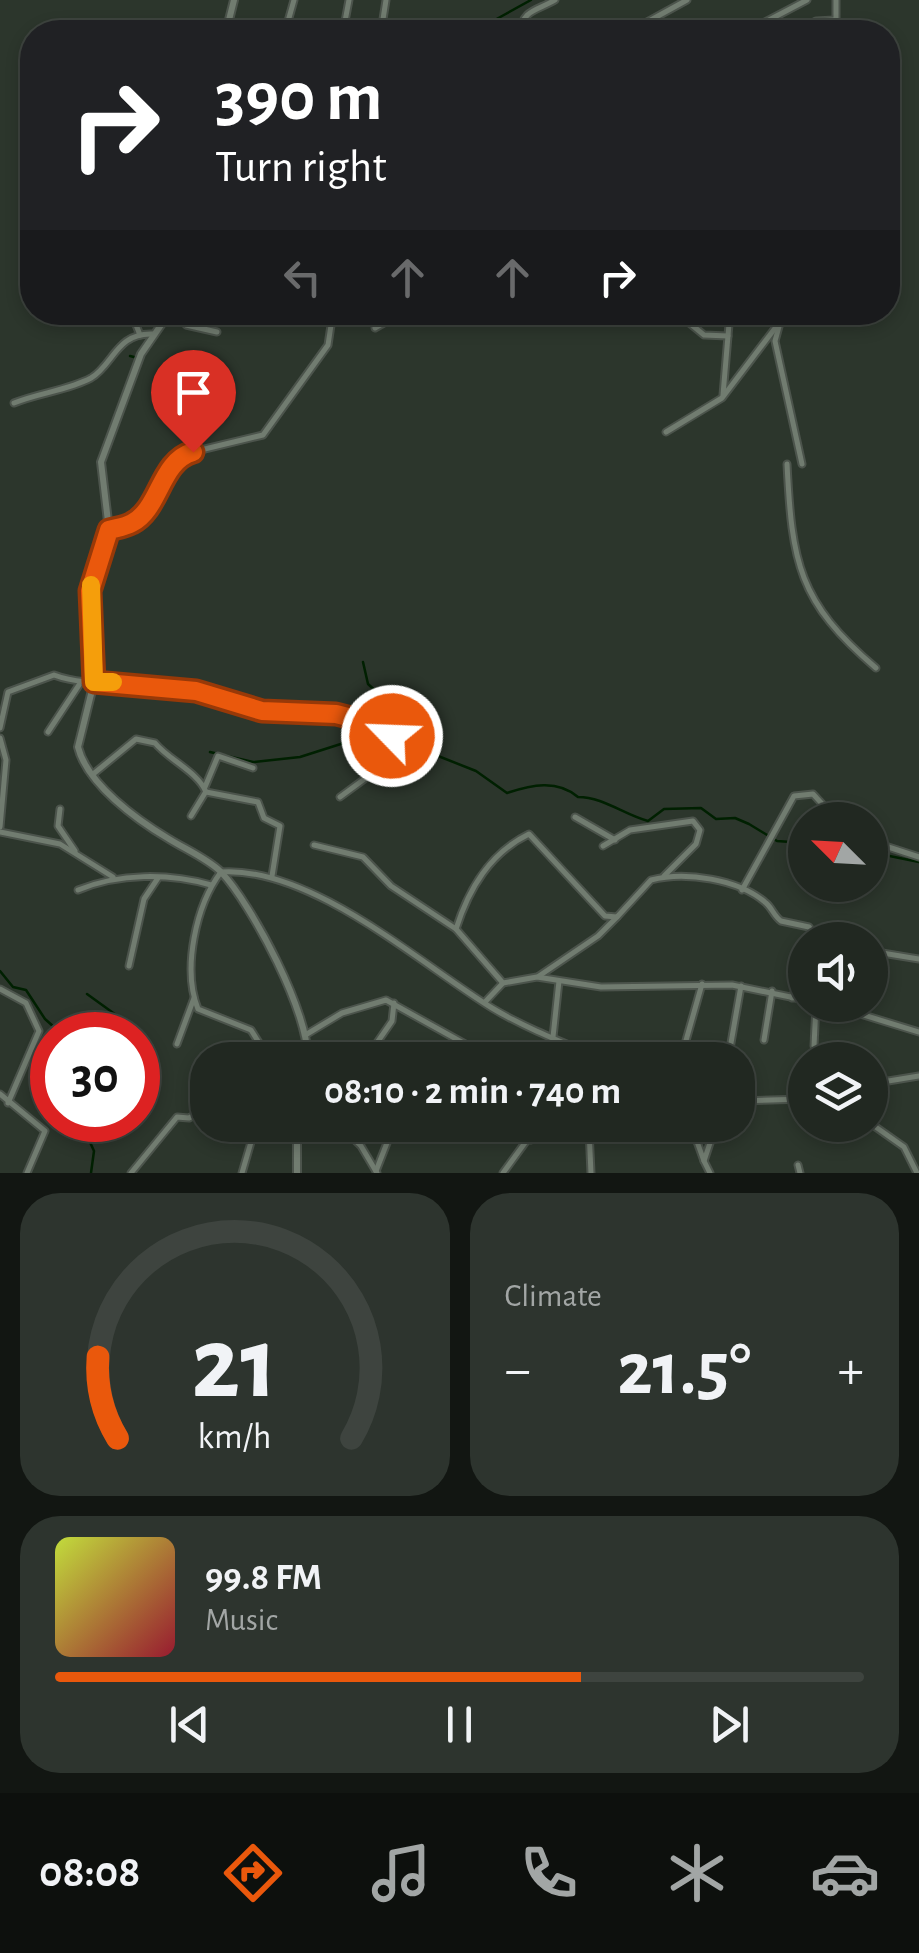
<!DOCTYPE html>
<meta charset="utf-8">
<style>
body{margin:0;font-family:"Alegreya Sans",sans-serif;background:#2d342e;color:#f1f3f6;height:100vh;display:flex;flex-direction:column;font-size:38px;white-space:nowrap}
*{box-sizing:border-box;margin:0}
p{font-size:32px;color:#a2a6a5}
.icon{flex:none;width:55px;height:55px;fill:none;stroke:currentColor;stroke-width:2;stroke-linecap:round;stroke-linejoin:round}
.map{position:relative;height:1173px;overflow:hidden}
.panel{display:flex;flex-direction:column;gap:20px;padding:20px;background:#121612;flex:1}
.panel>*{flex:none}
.top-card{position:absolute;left:20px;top:20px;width:880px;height:305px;border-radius:40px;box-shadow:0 5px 15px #0003,0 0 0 2px #3e443f;background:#202124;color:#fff;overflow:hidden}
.needle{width:65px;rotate:294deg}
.fabs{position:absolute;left:788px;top:802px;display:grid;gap:20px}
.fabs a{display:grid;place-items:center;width:100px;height:100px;border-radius:50%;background:#212821;box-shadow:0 5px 15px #0003,0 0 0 2px #3e443f;font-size:50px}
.speed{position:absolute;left:30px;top:1012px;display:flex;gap:20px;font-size:50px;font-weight:700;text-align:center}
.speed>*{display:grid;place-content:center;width:130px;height:130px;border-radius:50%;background:#212821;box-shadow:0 5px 15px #0003,0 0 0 2px #3e443f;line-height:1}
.speed .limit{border:15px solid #d22;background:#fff;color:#111}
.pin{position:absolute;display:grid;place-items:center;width:85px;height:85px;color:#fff;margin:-102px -42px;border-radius:50% 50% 50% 0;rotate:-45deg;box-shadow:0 0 10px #0007}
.pin .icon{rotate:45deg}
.me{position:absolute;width:110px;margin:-55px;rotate:294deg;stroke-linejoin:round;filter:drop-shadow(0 0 8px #0008)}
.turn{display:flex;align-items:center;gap:35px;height:210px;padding:0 30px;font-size:45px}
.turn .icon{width:130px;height:130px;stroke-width:2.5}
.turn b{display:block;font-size:70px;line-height:85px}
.lanes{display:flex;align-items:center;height:95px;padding:0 30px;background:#0003;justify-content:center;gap:50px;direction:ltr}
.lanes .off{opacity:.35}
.big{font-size:75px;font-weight:700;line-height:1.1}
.panel .card{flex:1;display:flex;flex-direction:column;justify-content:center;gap:15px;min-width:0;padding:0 35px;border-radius:40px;background:#2d342e}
.panel .dial{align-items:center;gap:0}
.dial svg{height:260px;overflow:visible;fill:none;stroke:#3e443f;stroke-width:7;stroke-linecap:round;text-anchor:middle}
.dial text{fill:#f1f3f6;stroke:none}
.song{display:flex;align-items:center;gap:30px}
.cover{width:120px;height:120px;border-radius:15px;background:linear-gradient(135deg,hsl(70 70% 55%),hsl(350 70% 35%))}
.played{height:10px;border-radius:5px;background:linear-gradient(90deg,#ea580c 65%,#3e443f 65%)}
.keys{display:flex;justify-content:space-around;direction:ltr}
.heat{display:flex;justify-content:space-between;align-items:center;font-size:55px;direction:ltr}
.panel .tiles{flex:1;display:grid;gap:20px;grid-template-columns:1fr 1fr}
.card:last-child{grid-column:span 2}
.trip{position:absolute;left:190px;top:1042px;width:565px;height:100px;border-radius:40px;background:#212821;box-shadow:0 5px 15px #0003,0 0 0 2px #3e443f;font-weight:700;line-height:100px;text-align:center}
.tab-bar{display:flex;height:160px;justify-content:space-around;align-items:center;background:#0d100d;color:#a2a6a5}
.tab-bar .icon{width:70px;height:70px}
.tab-bar .selected{color:#ea580c}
.tab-bar b{font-size:45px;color:#f1f3f6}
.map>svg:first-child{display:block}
</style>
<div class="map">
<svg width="919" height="1173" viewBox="0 0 919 1173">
<rect width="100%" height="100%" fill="#2c362c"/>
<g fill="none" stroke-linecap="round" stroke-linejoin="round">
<!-- stream -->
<g stroke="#002001" stroke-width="2.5">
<polyline points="473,32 531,0"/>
<polyline points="130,356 134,357"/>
<path d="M363 662 368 684 428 739 433 754 476 771 507 793C531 785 557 779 578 797 603 797 623 814 648 821L664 809 701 808 716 819 735 818 749 824 777 841 805 843"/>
<polyline points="210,752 253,762 300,757 347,742 380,742 414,744 432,753"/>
<polyline points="870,852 919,862"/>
<polyline points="0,971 13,987 26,990 45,1019 63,1035"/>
<polyline points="87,994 123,1020 113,1035"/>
<polyline points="80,1120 94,1151 91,1173"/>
</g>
<defs>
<g id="minor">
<polyline points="836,0 836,32"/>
<polyline points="650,23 655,32"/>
<polyline points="136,32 161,28 178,32"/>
<polyline points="285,32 294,0"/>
<polyline points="343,32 349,0"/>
<polyline points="381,32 386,0"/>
<path d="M521 32C521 10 539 10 555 0"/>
<polyline points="629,32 687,0"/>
<polyline points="746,32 807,0"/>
<polyline points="795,32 816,21 834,20"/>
<polyline points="131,312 140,335"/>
<polyline points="182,312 186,325 217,332"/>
<polyline points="676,312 704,335 728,336"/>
<polyline points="783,312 775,341 802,464"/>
<polyline points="375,328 403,312"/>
<polyline points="723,395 730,312"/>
<path d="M14 403C38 393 69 390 91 378 113 365 117 332 153 334"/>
<polyline points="666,432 722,398 779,323"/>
<path d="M787 464C792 562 798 602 876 668"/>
<polyline points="110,530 143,515 184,454 263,435 328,345 333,312"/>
<path d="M0 728 8 692 54 675C86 687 118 680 153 684 190 688 222 703 258 710 301 718 359 702 392 736L393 758 340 797"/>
<polyline points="48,732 79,685"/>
<polyline points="0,738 6,760 0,827"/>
<path d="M92 775 136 739 155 743C169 760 198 772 206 792L258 802 264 818 280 826 272 876"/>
<polyline points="205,787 218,756 253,768"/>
<polyline points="60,809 58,826 75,851"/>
<polyline points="191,816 205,793"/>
<polyline points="575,817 615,840"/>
<polyline points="0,832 60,844 113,877"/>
<polyline points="870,841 919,857"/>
<polyline points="314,845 363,857 391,886 456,929"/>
<polyline points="603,846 630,830 693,821 700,830 696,844 664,876"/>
<path d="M78 890C119 873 169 873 211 885"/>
<polyline points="742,890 794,796 813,794 837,820"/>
<polyline points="870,951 919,959"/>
<polyline points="129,966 144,899 158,878"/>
<polyline points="539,976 598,936 617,917"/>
<path d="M503 983 456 929C469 888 490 853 529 834L605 916 617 917 651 880C685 871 739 879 766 903 772 908 774 916 781 921L809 927 818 940"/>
<polyline points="0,989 26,1003 39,1031 8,1103"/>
<polyline points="792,998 805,965"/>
<polyline points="485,1002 503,983 537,977 601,987 732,985 805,1000"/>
<polyline points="831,1005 919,1032"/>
<polyline points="307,1034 342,1013 386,1000 494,1060"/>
<polyline points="553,1037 559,981"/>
<polyline points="764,1040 772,991"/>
<polyline points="177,1044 194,998"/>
<polyline points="685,1044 702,984"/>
<polyline points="814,1046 816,1005"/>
<path d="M346 1060 308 1052 266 1054 251 1030 198 1009C182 969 196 905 221 872 311 866 419 963 492 1008 527 1029 567 1044 605 1060"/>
<polyline points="365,1060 392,1021 394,1003"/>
<polyline points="728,1060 741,986"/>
<polyline points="870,1084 919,1076"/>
<polyline points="0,1094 45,1131 27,1173"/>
<polyline points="738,1101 805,1099"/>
<polyline points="870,1123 904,1147 917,1173"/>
<polyline points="339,1125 361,1146 377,1173"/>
<polyline points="478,1125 510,1129 531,1140"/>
<polyline points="691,1125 704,1161 716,1125"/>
<polyline points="589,1130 591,1173"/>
<polyline points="704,1161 710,1173"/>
<polyline points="798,1165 800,1173"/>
<polyline points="376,1171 394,1125"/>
<polyline points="131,1173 177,1117 189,1118 208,1107"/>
<polyline points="242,1173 256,1125"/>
<polyline points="503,1173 527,1140 589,1130 593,1125"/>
</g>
<g id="tertiary">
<polyline points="226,32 234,0"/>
<path d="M170 312 141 354 101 462 109 530 90 591 94 682 78 747C87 784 137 820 169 839 185 849 208 859 221 872 251 903 312 1018 307 1060"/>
<polyline points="297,1173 297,1125"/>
</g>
</defs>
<!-- minor casing -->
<use href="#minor" stroke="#4c544c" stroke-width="9"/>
<!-- tertiary casing -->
<use href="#tertiary" stroke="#4c544c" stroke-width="10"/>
<!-- minor -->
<use href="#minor" stroke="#717c70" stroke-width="5"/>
<!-- tertiary -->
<use href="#tertiary" stroke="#717c70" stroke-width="6"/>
</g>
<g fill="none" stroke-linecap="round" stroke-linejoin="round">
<defs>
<path id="route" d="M193 452C160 461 160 509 132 523 125 527 116 528 109 530L90 591 94 682 196 691 262 711 336 714 383 726 392 736"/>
</defs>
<!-- route casing -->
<use href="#route" stroke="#983908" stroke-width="25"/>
<!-- route -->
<use href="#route" stroke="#ea580c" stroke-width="18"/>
<!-- slow -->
<polyline stroke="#f59e0b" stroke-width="18" points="91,585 94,682 113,682"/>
</g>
</svg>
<div class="fabs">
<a><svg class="needle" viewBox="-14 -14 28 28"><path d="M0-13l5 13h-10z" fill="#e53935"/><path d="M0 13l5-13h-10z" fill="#a2a6a5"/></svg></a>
<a><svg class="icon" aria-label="sound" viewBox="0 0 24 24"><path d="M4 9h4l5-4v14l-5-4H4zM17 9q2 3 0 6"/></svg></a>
<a><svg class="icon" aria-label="layers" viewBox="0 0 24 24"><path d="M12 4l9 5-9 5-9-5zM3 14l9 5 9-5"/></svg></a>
</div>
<div class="speed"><div class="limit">30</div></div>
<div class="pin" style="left:193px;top:452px;background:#d93025"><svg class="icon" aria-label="arrive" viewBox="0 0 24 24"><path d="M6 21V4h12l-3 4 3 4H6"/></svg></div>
<svg class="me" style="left:392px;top:736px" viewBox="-20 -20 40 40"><circle r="17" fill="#ea580c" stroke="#fff" stroke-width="3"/><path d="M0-11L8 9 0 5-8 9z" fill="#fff"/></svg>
<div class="trip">08:10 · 2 min · 740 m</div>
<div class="top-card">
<div class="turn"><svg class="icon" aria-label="right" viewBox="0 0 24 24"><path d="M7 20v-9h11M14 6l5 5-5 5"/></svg><div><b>390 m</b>Turn right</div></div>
<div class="lanes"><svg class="icon off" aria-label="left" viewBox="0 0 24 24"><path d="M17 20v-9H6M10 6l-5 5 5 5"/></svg><svg class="icon off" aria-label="ahead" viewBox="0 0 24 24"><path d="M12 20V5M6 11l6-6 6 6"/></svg><svg class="icon off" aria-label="ahead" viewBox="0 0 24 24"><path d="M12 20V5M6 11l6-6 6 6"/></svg><svg class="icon" aria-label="right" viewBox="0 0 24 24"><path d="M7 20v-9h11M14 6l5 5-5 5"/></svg></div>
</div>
</div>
<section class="panel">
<div class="tiles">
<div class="card dial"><svg viewBox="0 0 100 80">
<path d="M14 69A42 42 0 1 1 86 69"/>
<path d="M14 69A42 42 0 0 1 8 44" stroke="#ea580c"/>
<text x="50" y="56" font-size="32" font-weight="700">21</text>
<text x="50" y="72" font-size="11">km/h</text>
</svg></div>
<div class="card"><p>Climate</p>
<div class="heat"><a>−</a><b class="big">21.5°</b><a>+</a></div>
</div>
<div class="card">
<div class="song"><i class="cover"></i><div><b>99.8 FM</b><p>Music</p></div></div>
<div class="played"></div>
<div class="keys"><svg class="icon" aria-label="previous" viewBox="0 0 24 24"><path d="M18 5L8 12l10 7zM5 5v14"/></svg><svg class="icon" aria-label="pause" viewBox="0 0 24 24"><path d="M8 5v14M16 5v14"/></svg><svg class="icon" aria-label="next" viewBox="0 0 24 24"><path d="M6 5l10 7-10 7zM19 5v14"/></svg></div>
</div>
</div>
</section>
<nav class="tab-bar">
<b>08:08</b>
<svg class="icon selected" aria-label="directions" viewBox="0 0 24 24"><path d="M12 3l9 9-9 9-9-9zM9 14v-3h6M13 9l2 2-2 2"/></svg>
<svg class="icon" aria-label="music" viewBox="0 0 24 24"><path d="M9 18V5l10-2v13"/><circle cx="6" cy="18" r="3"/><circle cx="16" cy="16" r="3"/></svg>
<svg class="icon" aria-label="phone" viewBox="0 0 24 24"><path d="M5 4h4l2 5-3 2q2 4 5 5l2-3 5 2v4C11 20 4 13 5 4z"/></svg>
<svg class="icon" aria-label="climate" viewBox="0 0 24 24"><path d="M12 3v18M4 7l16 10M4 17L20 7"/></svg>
<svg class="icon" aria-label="car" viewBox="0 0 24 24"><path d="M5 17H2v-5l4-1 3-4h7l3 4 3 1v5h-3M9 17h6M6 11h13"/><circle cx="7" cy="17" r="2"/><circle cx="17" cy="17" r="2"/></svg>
</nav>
